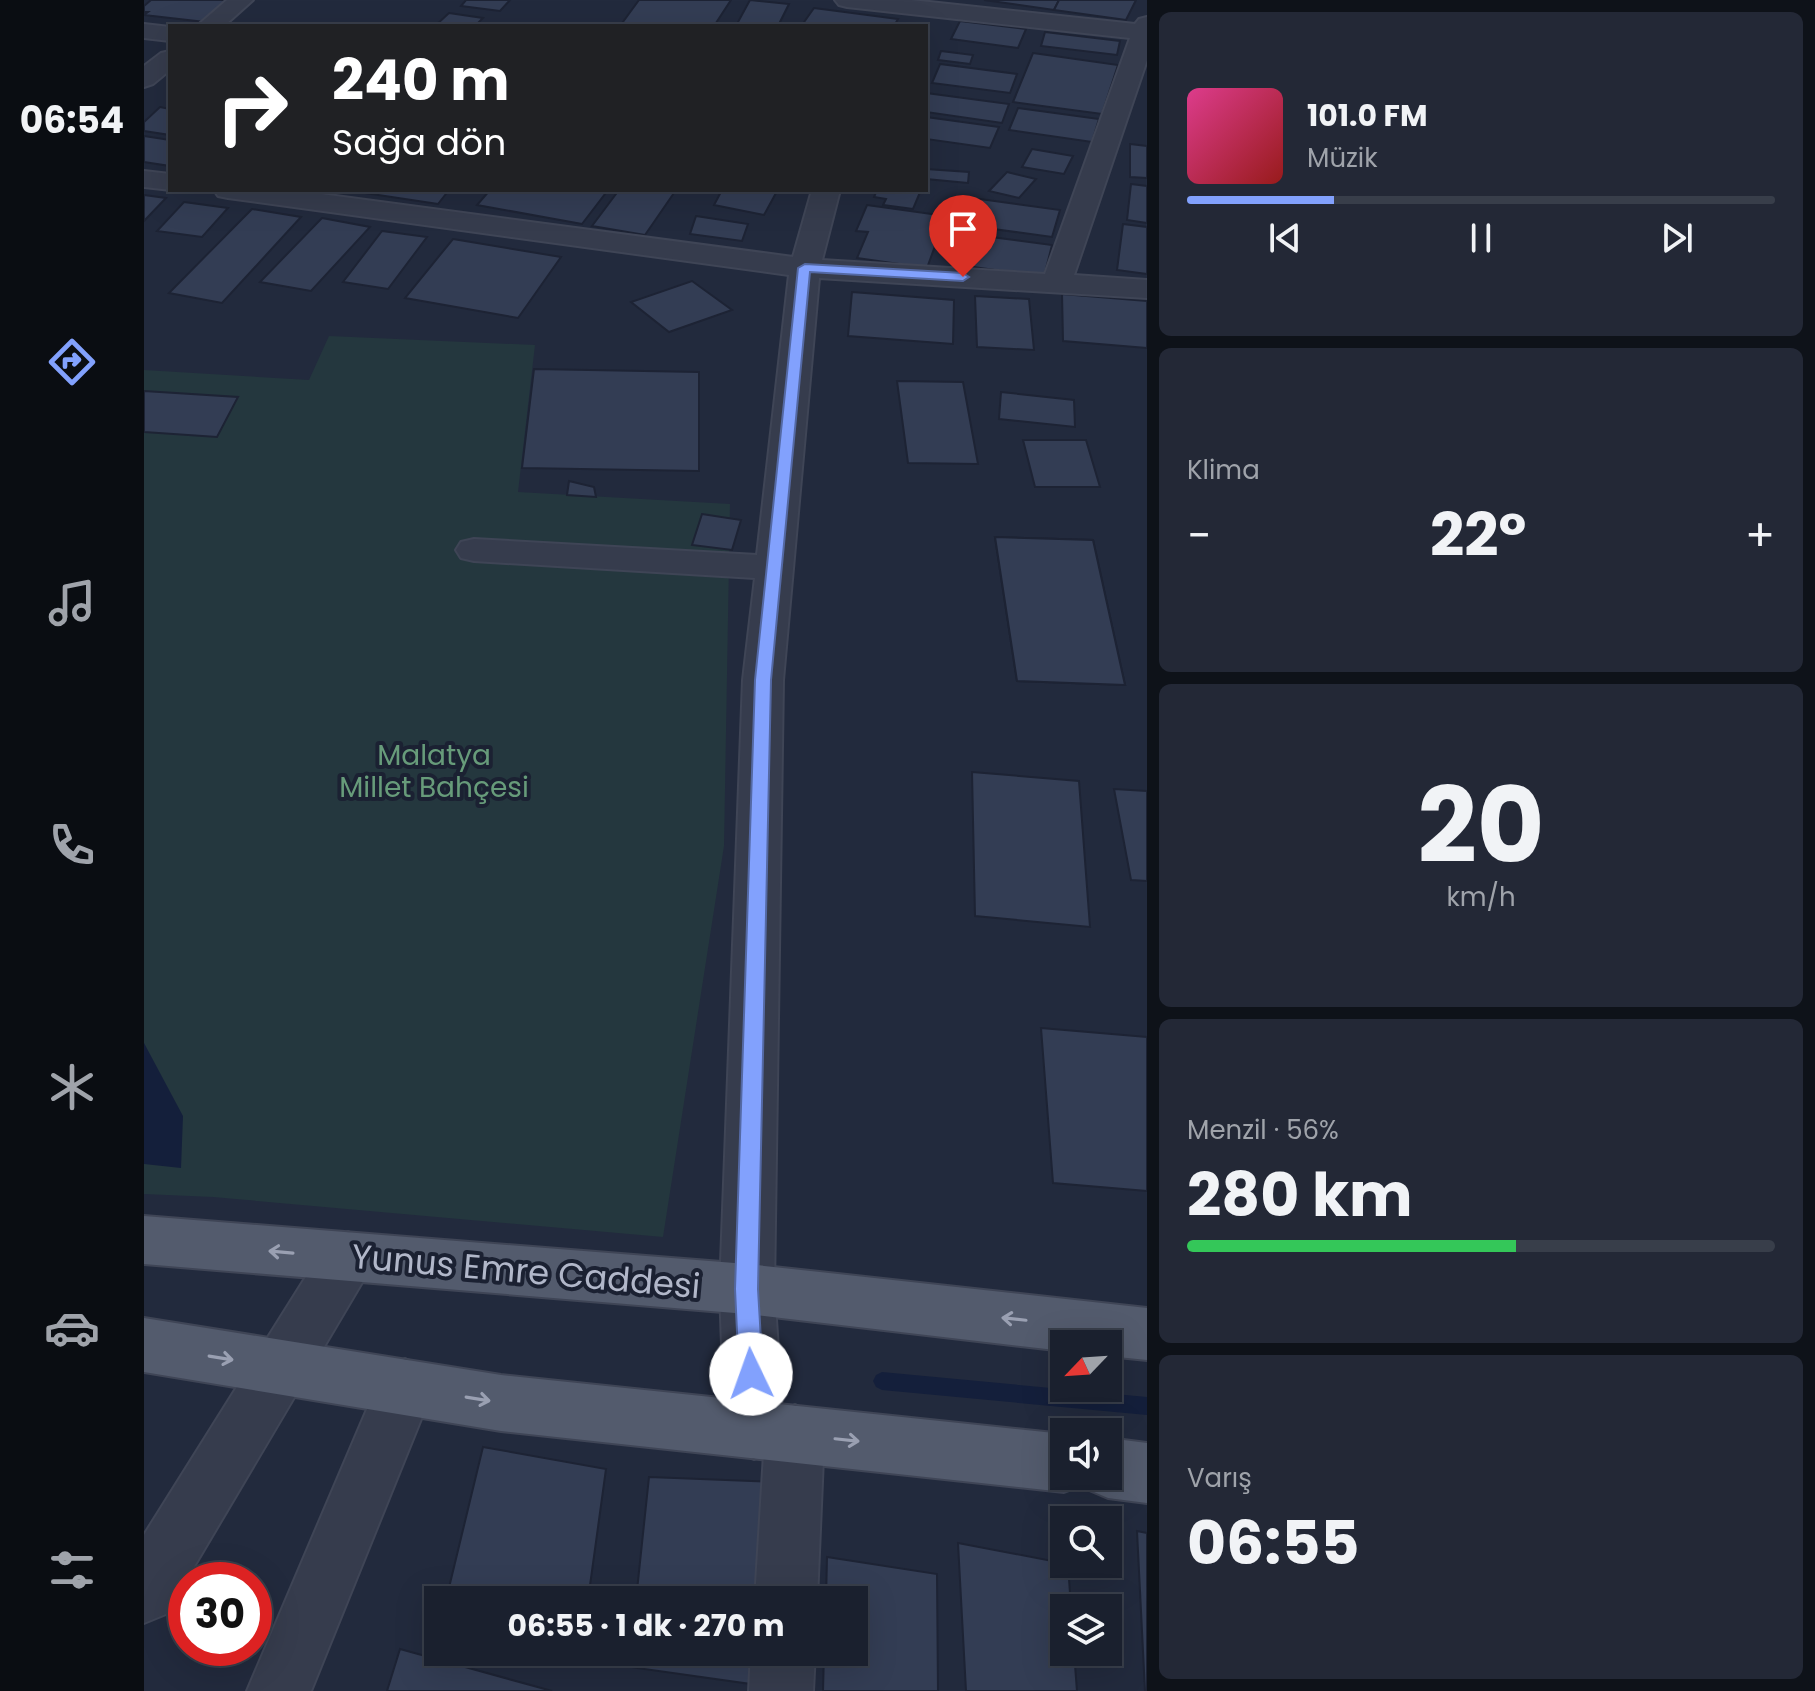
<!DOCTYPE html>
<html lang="tr">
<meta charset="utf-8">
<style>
body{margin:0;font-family:Poppins,sans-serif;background:#232836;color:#f1f3f6;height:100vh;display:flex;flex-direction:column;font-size:30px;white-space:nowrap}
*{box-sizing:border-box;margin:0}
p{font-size:26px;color:#9fa3aa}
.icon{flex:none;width:44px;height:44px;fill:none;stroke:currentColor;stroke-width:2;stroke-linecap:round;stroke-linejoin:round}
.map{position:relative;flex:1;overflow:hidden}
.drawer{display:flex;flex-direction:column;gap:12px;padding:12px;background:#0e1219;width:668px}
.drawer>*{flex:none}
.top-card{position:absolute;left:24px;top:24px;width:760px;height:168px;border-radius:0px;box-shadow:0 8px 32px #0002,0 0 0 2px #383e4a;background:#202124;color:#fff;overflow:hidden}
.needle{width:52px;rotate:245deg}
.buttons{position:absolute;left:906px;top:1330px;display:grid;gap:16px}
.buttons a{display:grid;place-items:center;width:72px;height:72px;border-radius:0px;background:#1a202e;box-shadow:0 8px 32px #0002,0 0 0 2px #383e4a;font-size:40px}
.speed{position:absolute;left:24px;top:1562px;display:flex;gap:16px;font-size:40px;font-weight:700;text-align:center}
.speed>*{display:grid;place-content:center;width:104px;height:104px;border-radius:50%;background:#1a202e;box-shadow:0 8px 32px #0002,0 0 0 2px #383e4a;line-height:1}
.speed .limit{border:12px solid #d22;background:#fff;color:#111}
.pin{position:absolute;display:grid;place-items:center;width:68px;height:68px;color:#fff;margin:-82px -34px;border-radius:50% 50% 50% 0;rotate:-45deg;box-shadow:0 0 8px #0007}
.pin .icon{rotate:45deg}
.me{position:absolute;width:88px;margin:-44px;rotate:357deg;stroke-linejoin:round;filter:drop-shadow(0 0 6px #0008)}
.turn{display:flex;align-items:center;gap:28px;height:168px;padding:0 32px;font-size:36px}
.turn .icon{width:104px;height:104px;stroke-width:2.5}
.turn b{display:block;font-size:56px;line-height:68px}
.big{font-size:60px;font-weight:700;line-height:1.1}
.drawer .tile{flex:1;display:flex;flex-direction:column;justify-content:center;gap:12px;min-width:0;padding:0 28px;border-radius:12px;background:#232836}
.drawer .dial{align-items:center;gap:0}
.dial b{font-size:104px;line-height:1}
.song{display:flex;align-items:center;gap:24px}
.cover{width:96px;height:96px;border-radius:12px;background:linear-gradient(135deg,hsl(330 70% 55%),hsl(0 70% 35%))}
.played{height:8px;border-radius:4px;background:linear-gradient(90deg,#82a1fd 25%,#383e4a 25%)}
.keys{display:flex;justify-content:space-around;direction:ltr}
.heat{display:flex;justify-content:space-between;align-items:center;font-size:44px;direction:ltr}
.charge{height:12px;border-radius:6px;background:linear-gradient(90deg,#34c759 56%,#383e4a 0)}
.trip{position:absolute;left:280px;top:1586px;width:444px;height:80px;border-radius:0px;background:#1a202e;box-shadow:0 8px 32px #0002,0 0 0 2px #383e4a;font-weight:700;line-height:80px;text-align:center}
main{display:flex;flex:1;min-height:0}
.tab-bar{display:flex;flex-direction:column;width:144px;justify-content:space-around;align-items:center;background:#0a0d12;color:#9fa3aa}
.tab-bar .icon{width:56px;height:56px}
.tab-bar .current{color:#82a1fd}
.tab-bar b{font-size:36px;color:#f1f3f6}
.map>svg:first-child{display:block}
</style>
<main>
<nav class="tab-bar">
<b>06:54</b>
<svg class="icon current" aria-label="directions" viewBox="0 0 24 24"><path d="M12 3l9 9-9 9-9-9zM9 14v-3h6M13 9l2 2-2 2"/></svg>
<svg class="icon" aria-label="music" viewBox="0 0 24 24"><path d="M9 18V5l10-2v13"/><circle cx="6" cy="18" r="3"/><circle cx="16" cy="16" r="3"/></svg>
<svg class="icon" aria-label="phone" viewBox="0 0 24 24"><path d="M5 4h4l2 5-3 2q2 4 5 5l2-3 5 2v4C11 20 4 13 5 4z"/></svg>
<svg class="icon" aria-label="climate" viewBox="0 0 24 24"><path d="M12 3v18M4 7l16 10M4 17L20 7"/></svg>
<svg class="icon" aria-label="car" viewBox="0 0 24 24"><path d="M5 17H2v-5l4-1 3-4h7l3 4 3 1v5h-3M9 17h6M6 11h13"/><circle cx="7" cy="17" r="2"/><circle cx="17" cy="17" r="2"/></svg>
<svg class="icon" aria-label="filters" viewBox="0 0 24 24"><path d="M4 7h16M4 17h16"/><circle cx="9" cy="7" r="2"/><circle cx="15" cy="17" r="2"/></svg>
</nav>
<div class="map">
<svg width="1003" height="1691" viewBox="0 0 1003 1691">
<rect width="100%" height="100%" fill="#222a3d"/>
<!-- green -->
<polygon fill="#24373e" points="185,336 391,345 374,492 586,504 580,846 519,1237 69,1197 0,1194 0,370 165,380"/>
<!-- water -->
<polygon fill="#141f3b" points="0,1043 39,1116 37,1168 0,1164"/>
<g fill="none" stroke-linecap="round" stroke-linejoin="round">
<!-- stream -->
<polygon fill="#141f3b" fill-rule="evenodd" points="738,1372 1003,1397 1003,1415 738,1390 732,1387 729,1381 732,1375"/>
</g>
<!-- building -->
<g fill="#333d54" stroke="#1d2334" stroke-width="2">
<polygon points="7,0 85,0 61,22 0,15 4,12 0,12 0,6"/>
<polygon points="322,0 366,0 356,11 317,6"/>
<polygon points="495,0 587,0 570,26 476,26"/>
<polygon points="606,0 645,4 634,26 585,26 593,24"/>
<polygon points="840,0 915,0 910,10"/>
<polygon points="915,0 992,0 982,20 910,10"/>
<polygon points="670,8 754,19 750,26 658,25"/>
<polygon points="305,13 339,18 331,26 291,26"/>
<polygon points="816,21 882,29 874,48 807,39"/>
<polygon points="901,32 976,41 973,55 897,46"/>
<polygon points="797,51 829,55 826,64 794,60"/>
<polygon points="889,53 974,65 958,114 869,102"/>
<polygon points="796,64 873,74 866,93 788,83"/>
<polygon points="782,93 865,104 858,123 782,112"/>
<polygon points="16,107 26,109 26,135 0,131 0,122"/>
<polygon points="874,108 955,119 948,142 865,130"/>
<polygon points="782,117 855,127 846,148 782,139"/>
<polygon points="0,136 26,140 26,166 0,162"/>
<polygon points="986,144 1003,146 1003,178 986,177"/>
<polygon points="888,149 929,156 920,174 878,167"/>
<polygon points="782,169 825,172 824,183 782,179"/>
<polygon points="863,172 892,179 875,198 845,191"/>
<polygon points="987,184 1003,186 1003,223 983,220"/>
<polygon points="201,190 305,190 294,204"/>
<polygon points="346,190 464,190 438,224 333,205"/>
<polygon points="475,190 532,190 501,235 448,226"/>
<polygon points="578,190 616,190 632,193 620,215 570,205"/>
<polygon points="733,190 777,190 769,209 739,205 742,199 730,197"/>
<polygon points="0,195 22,198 0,221"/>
<polygon points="836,199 916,210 908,237 827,226"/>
<polygon points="40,202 84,208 58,237 13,231"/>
<polygon points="723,205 802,216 783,268 713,258 724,232 712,231"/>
<polygon points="108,209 157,217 78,303 25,293"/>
<polygon points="552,216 604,224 598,241 546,234"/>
<polygon points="178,218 226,227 167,291 116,282"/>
<polygon points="979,224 1003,227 1003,274 973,270"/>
<polygon points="238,231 283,237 244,289 199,282"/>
<polygon points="824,234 908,245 900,277 815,265"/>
<polygon points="309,239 417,257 374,318 261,298"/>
<polygon points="548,281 588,310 525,332 487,302"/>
<polygon points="708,292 810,300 809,344 704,336"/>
<polygon points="918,294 1003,301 1003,348 919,341"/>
<polygon points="831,296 885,299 890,350 833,347"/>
<polygon points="390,369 555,372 555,471 378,468"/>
<polygon points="753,381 819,382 834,464 764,463"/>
<polygon points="0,391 94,397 73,437 0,432"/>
<polygon points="857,392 930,400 931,427 855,419"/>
<polygon points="879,440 942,440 956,487 891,487"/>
<polygon points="425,481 450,487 452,497 423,495"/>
<polygon points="558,514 597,520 588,550 548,545"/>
<polygon points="851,537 949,540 981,685 873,681"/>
<polygon points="851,537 949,540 981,685 873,681"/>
<polygon points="828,772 935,781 946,927 831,916"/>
<polygon points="970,789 1003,791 1003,881 987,880"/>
<polygon points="897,1028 1003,1037 1003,1191 909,1183"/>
<polygon points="339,1447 462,1469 444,1600 302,1600"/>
<polygon points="505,1477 631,1482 621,1600 492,1600"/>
<polygon points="993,1531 1003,1533 1003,1691 1001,1691"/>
<polygon points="814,1543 924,1564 927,1608 920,1608 920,1652 930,1652 933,1691 822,1691"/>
<polygon points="683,1557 793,1574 794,1691 679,1691 680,1652 710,1652 710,1600 682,1600"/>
<polygon points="256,1649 408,1691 243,1691"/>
<polygon points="487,1652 617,1652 614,1685 486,1667"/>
</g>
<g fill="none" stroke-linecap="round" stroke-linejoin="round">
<defs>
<g id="minor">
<polygon points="83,0 109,0 80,26 53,26"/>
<polygon points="691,0 767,0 991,24 995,19 1003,17 1003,60 930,275 1003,280 1003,298 675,278 639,680 630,1289 638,1411 651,1405 672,1414 680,1434 673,1600 611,1600 620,1454 610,1459 589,1450 581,1430 576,1289 599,680 611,578 330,561 317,558 312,550 317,542 330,539 613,555 645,275 84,198 74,196 70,190 147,190 649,257 668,190 696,190 678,260 901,274 986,38 703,7 695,5"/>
<polygon points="0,24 26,27 26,41 0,38"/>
<polygon points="26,51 26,70 9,84 0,87 0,66 17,53"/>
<polygon points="0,171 26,174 27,190 0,187"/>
<polygon points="204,1232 223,1240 231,1257 223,1274 22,1614 0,1623 0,1535 185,1240"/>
<polygon points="261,1359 281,1367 290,1387 167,1691 103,1691 241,1367"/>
<polygon points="607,1652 671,1652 669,1691 605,1691"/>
</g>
<g id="major">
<polygon points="0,1216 603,1264 1003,1308 1003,1360 964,1356 964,1344 920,1344 920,1351 603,1314 0,1264"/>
<polygon points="0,1318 357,1375 920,1434 920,1476 964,1476 964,1438 1003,1443 1003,1503 964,1498 943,1489 941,1484 920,1492 357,1431 0,1372"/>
</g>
</defs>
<!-- minor casing -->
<use href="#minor" stroke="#3f4556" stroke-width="4"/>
<!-- major casing -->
<use href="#major" stroke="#3f4556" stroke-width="4"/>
<!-- minor -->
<use href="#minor" fill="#363c4d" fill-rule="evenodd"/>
<!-- major -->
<use href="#major" fill="#535b6d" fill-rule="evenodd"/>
</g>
<!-- one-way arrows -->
<defs><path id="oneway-shaft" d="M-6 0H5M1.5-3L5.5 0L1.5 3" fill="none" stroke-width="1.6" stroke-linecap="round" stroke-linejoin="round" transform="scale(2)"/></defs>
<g stroke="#9aa0b2">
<use href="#oneway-shaft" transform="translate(137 1252) rotate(-175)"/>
<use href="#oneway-shaft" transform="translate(870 1319) rotate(-174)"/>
<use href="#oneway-shaft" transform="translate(77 1358) rotate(9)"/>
<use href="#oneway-shaft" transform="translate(334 1399) rotate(9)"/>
<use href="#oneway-shaft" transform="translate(703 1440) rotate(6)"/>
</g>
<!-- route -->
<polygon fill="#82a1fd" stroke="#5469a4" stroke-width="2" points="661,264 819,273 825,277 819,281 666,272 627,680 614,1289 619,1374 615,1382 607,1385 599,1382 595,1374 591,1289 611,680 654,268"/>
<g text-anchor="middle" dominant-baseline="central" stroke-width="8" stroke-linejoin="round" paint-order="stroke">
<!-- park labels -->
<g font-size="28" fill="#679b7a" stroke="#1b2132">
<text x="290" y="755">Malatya<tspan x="290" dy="32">Millet Bahçesi</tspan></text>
</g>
<!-- near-street labels -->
<g font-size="34" fill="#b1b7c9" stroke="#1b2132">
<text transform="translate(382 1271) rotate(5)">Yunus Emre Caddesi</text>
</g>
</g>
</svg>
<div class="buttons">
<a><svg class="needle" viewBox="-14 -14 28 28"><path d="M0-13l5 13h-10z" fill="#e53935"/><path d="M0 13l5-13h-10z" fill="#9fa3aa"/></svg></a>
<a><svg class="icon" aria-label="sound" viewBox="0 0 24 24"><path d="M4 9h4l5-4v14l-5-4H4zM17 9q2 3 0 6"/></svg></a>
<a><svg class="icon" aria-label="search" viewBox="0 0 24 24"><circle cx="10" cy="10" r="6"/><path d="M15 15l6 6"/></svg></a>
<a><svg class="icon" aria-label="layers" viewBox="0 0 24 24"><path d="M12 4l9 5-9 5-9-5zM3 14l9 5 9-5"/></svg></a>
</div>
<div class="speed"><div class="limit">30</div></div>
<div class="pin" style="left:819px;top:277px;background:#d93025"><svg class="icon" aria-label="arrive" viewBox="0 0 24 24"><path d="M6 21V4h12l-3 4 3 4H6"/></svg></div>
<svg class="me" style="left:607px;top:1374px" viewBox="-20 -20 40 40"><circle r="19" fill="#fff"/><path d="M0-13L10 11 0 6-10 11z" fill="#82a1fd"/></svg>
<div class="trip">06:55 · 1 dk · 270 m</div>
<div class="top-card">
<div class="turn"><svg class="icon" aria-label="right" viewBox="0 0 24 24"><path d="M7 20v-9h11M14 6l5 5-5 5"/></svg><div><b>240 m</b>Sağa dön</div></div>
</div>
</div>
<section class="drawer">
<div class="tile">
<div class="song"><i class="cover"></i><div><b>101.0 FM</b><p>Müzik</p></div></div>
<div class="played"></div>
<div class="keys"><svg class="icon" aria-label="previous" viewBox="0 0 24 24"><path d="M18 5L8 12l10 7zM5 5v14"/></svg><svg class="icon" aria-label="pause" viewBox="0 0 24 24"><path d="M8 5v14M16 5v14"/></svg><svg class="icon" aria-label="next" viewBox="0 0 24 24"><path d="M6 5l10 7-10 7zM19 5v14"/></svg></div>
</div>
<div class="tile"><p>Klima</p>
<div class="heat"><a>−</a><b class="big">22°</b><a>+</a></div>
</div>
<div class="tile dial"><b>20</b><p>km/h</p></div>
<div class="tile"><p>Menzil · 56%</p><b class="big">280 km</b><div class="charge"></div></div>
<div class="tile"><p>Varış</p><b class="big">06:55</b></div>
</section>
</main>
